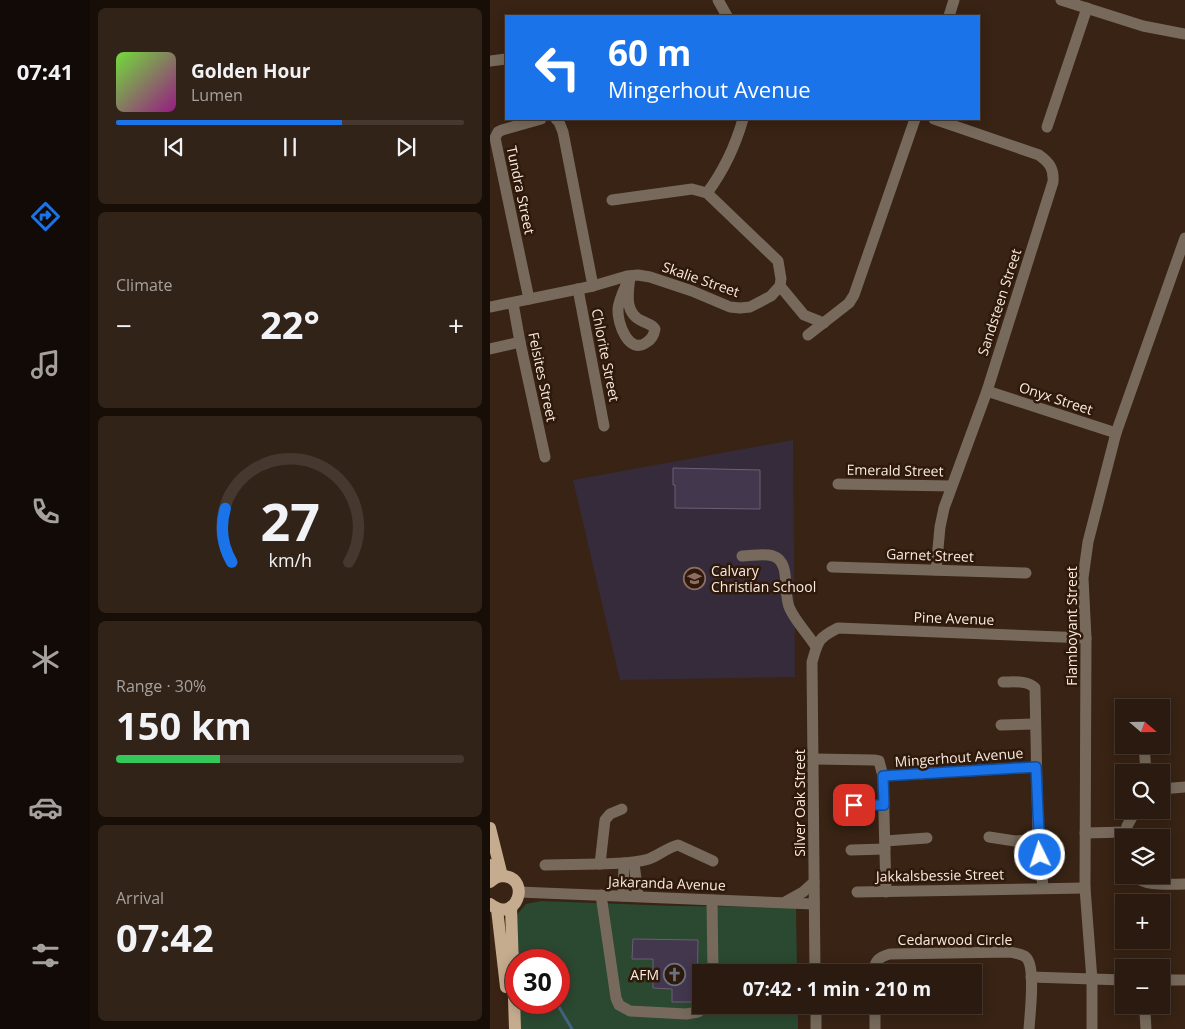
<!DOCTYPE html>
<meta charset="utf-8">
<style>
body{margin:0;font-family:"Open Sans",sans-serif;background:#322318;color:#f1f3f6;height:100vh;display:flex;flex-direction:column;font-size:19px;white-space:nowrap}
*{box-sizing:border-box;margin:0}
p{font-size:16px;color:#a5a19e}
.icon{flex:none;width:28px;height:28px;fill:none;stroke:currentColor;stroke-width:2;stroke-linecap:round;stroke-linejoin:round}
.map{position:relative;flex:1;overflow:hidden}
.panel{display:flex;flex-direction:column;gap:8px;padding:8px;background:#170e08;width:400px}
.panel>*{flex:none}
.hud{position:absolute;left:15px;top:15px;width:475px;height:105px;border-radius:0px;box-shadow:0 2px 12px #0003,0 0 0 1px #46382f;background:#1a73e8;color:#fff;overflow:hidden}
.needle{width:32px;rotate:110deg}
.controls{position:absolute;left:625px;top:699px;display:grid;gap:10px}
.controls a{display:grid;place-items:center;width:55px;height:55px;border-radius:0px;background:#2a1a0f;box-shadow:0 2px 12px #0003,0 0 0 1px #46382f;font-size:25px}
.speed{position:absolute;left:15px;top:949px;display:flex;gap:10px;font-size:25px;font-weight:700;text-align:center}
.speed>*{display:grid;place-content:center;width:65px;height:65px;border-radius:50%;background:#2a1a0f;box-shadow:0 2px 12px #0003,0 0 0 1px #46382f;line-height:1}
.speed .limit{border:8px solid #d22;background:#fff;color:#111}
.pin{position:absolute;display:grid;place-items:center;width:42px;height:42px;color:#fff;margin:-21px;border-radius:10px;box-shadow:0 2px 8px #0006}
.me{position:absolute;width:55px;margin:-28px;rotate:356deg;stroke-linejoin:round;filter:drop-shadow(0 0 4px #0008)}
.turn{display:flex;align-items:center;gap:18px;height:105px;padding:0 20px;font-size:22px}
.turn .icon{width:65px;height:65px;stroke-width:2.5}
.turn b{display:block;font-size:35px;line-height:42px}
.big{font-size:38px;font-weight:700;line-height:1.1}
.panel .card{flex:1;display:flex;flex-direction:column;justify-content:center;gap:8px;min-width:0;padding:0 18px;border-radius:8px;background:#322318}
.panel .dial{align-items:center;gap:0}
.dial svg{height:130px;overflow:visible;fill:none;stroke:#46382f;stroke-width:7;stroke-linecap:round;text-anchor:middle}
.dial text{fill:#f1f3f6;stroke:none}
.song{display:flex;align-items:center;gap:15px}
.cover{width:60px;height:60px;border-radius:8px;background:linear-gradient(135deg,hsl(100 70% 55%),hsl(310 70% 35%))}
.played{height:5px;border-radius:2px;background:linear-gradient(90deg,#1a73e8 65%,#46382f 65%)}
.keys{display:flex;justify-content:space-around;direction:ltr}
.heat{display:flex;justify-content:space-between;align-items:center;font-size:28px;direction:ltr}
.charge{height:8px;border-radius:4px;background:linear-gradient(90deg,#34c759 30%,#46382f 0)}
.trip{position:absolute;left:202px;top:964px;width:290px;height:50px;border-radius:0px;background:#2a1a0f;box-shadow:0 2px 12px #0003,0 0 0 1px #46382f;font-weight:700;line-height:50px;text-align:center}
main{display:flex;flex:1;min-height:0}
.dock{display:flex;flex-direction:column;width:90px;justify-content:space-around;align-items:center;background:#110a06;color:#a5a19e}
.dock .icon{width:35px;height:35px}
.dock .on{color:#1a73e8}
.dock b{font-size:22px;color:#f1f3f6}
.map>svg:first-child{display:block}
</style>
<main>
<nav class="dock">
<b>07:41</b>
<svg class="icon on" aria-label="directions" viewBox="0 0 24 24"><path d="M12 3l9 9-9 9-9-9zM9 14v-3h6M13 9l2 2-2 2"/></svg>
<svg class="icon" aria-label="music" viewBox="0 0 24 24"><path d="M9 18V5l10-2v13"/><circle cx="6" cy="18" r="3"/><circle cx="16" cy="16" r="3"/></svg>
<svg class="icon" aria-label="phone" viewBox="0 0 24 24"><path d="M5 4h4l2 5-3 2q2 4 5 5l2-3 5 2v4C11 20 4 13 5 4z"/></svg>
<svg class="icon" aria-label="climate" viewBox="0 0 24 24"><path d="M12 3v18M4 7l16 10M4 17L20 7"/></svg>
<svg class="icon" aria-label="car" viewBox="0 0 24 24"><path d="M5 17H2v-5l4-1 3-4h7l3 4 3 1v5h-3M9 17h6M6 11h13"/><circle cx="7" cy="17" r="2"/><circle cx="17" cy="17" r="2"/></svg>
<svg class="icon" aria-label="filters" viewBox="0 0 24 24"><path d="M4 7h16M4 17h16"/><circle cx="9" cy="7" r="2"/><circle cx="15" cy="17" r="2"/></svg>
</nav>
<section class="panel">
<div class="card">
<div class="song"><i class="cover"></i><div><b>Golden Hour</b><p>Lumen</p></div></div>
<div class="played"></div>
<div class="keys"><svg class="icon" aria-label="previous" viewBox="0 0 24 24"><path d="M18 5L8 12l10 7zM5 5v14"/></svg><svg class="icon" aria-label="pause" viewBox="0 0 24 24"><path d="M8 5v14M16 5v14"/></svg><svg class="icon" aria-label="next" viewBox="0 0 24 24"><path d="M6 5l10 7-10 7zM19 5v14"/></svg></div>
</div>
<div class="card"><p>Climate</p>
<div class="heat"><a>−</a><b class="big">22°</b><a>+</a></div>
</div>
<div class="card dial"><svg viewBox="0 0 100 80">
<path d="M14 69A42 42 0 1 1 86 69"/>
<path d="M14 69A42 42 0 0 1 10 36" stroke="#1a73e8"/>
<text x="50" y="56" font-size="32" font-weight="700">27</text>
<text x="50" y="72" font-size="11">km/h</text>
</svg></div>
<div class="card"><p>Range · 30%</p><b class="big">150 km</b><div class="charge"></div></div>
<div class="card"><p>Arrival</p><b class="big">07:42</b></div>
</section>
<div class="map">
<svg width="695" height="1029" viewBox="0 0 695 1029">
<rect width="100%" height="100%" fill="#382314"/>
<!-- education -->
<polygon fill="#362b3a" points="303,440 305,677 130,680 83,480"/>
<!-- green -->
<polygon fill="#2b4830" points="51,901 185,906 306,907 307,972 211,972 211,1005 308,1005 308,1029 29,1029 27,1003 69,1002 69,960 26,960 25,917 36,904"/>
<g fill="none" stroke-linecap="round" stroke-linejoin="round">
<!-- stream -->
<g stroke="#426380" stroke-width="3">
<polyline points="27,953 35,960"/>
<polyline points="66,1002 82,1029"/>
</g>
</g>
<!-- building -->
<g fill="#43374d" stroke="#6b5e77">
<polygon points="183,468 270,470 270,509 185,508 185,485 183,485"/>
<polygon points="143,939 208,940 207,1002 182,1002 182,989 163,988 163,959 142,959"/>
</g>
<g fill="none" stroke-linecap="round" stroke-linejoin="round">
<!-- minor -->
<g stroke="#776a5c" stroke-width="11">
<polyline points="228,0 237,16"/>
<polyline points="571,0 653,26 695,34"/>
<polyline points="459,16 464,0"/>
<polyline points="0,61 16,59"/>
<polyline points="66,119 69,122 73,132 103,286"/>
<path d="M444 119 549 155C560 163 564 169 563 182L497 391 454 508 450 527 446 570"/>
<polyline points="557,127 597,8"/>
<path d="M217 193C235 169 245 147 253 119"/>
<path d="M140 277C138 293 134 313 152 321 158 324 162 324 165 329 164 335 162 339 157 342 139 356 127 323 128 309 129 298 136 286 140 276"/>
<polyline points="290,286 314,315 334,323"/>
<polyline points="88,289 114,426"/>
<polyline points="39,299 5,138 8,132 12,130 51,119"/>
<polyline points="23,303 30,342 55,457"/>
<polyline points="0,307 103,286 137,276 148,275 160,277 202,291 240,307 250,308 260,307 281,296 290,286 291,279 288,261 217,193 202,189 122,200"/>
<polyline points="318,335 359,303 364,295 425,119"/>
<polyline points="0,349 30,342"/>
<polyline points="497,391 626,433"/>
<polyline points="348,484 461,486"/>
<path d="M252 556C262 556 274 553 283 556 302 562 292 594 300 609 306 622 318 634 326 647"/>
<polyline points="342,567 536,573"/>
<path d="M513 682C524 682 537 680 545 688L548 839 553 887"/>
<polyline points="511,725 545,724"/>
<polyline points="654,745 656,772"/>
<polyline points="324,759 384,760 389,761 393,776 396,892"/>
<polyline points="393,776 546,767"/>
<polyline points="671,789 695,787"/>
<polyline points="364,805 393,805"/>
<path d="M132 809 120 814 115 820 110 864C127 863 143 864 159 859 169 855 177 848 188 845L223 861"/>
<polyline points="636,832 637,826 646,810"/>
<polyline points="595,833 636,832 636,838"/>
<polyline points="499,837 525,841 548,839"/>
<polyline points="395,841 437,838"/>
<polyline points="361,850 395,849"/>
<polyline points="144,863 148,896"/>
<polyline points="55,865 110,864"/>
<path d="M643 875C654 887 680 884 695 884"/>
<polyline points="29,892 324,904"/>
<polyline points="367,892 595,888"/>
<polyline points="111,895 126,998 129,1005 140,1011 196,1014 208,1012 218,1005"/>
<polyline points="133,896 134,863"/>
<polyline points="222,900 223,972"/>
<polyline points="295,902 313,892 324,882"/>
<path d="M325 972 322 662C328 641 328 638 348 628L596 638"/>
<path d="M384 972C384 961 389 957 400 954L520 952C527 954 535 954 538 960 545 972 540 1014 539 1029"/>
<polyline points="541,977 634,980"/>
<polyline points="671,980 695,980"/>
<polyline points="326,1005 326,1029"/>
<polyline points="385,1005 385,1029"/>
<polyline points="655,1013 656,1029"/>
<polyline points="602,1029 602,980 595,888 596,638 593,578 598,542 626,433 695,238"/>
</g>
<!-- major -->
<g stroke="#c6ac8e" stroke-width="12">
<polyline points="0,828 12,876"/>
<polyline points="0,865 3,879"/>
<path d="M0 882C4 878 9 876 14 876 42 879 26 925 0 904"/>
<polyline points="21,907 25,1029"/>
<polyline points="7,909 16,987"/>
</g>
</g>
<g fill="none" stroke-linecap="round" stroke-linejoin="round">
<defs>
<polyline id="route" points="364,805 394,805 393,776 546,767 550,855"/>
</defs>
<!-- route casing -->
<use href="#route" stroke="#114b97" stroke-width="12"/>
<!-- route -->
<use href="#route" stroke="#1a73e8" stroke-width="9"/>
</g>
<!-- icons -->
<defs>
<symbol id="school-ring" viewBox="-11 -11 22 22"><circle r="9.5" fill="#2e190a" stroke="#8d6e63" stroke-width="1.5"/><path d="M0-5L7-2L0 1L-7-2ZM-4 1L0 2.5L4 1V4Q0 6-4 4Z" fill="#8d6e63"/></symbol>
<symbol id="church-ring" viewBox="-11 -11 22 22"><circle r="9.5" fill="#2e190a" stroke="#6b7280" stroke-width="1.5"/><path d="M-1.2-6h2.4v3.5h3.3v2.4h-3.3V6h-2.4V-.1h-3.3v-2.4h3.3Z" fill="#6b7280"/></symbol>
</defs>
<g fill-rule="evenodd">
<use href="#school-ring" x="192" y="566" width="25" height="25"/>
<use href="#church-ring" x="172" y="962" width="25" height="25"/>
</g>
<g text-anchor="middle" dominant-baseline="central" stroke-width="5" stroke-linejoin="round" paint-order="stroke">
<!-- street labels -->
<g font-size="14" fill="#f9eae0" stroke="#2e190a">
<text transform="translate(31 190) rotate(78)">Tundra Street</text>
<text transform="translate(211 279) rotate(19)">Skalie Street</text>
<text transform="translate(509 302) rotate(-72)">Sandsteen Street</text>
<text transform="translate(116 355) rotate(79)">Chlorite Street</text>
<text transform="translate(53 377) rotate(78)">Felsites Street</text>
<text transform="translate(566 398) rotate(18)">Onyx Street</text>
<text transform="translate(405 470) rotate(1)">Emerald Street</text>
<text transform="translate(440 555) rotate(2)">Garnet Street</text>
<text transform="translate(464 618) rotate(2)">Pine Avenue</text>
<text transform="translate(581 626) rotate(-90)">Flamboyant Street</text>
<text transform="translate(469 757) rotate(-4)">Mingerhout Avenue</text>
<text transform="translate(309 803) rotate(-90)">Silver Oak Street</text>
<text transform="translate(450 875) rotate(-1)">Jakkalsbessie Street</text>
<text transform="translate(177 883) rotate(2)">Jakaranda Avenue</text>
<text x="465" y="939">Cedarwood Circle</text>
</g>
<!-- poi labels -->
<g font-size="14" fill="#f9eae0" stroke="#2e190a" text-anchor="start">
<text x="221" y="570">Calvary<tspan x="221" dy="16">Christian School</tspan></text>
<text x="169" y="974" text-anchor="end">AFM</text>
</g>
</g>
</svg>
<div class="controls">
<a><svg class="needle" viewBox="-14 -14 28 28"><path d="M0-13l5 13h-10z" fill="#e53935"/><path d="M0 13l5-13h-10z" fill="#a5a19e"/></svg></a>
<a><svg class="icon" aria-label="search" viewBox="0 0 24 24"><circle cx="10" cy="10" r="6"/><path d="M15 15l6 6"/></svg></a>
<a><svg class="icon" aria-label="layers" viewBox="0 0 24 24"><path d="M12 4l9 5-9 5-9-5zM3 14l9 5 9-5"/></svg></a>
<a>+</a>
<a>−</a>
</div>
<div class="speed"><div class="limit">30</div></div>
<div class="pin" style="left:364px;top:805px;background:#d93025"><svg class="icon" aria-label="arrive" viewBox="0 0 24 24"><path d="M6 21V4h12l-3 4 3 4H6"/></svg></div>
<svg class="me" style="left:550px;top:855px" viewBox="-20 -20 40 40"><circle r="17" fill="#1a73e8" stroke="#fff" stroke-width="3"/><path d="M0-11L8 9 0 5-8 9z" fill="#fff"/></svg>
<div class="trip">07:42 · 1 min · 210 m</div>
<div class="hud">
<div class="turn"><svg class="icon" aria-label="left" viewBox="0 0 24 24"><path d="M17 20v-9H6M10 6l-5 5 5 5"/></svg><div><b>60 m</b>Mingerhout Avenue</div></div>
</div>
</div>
</main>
